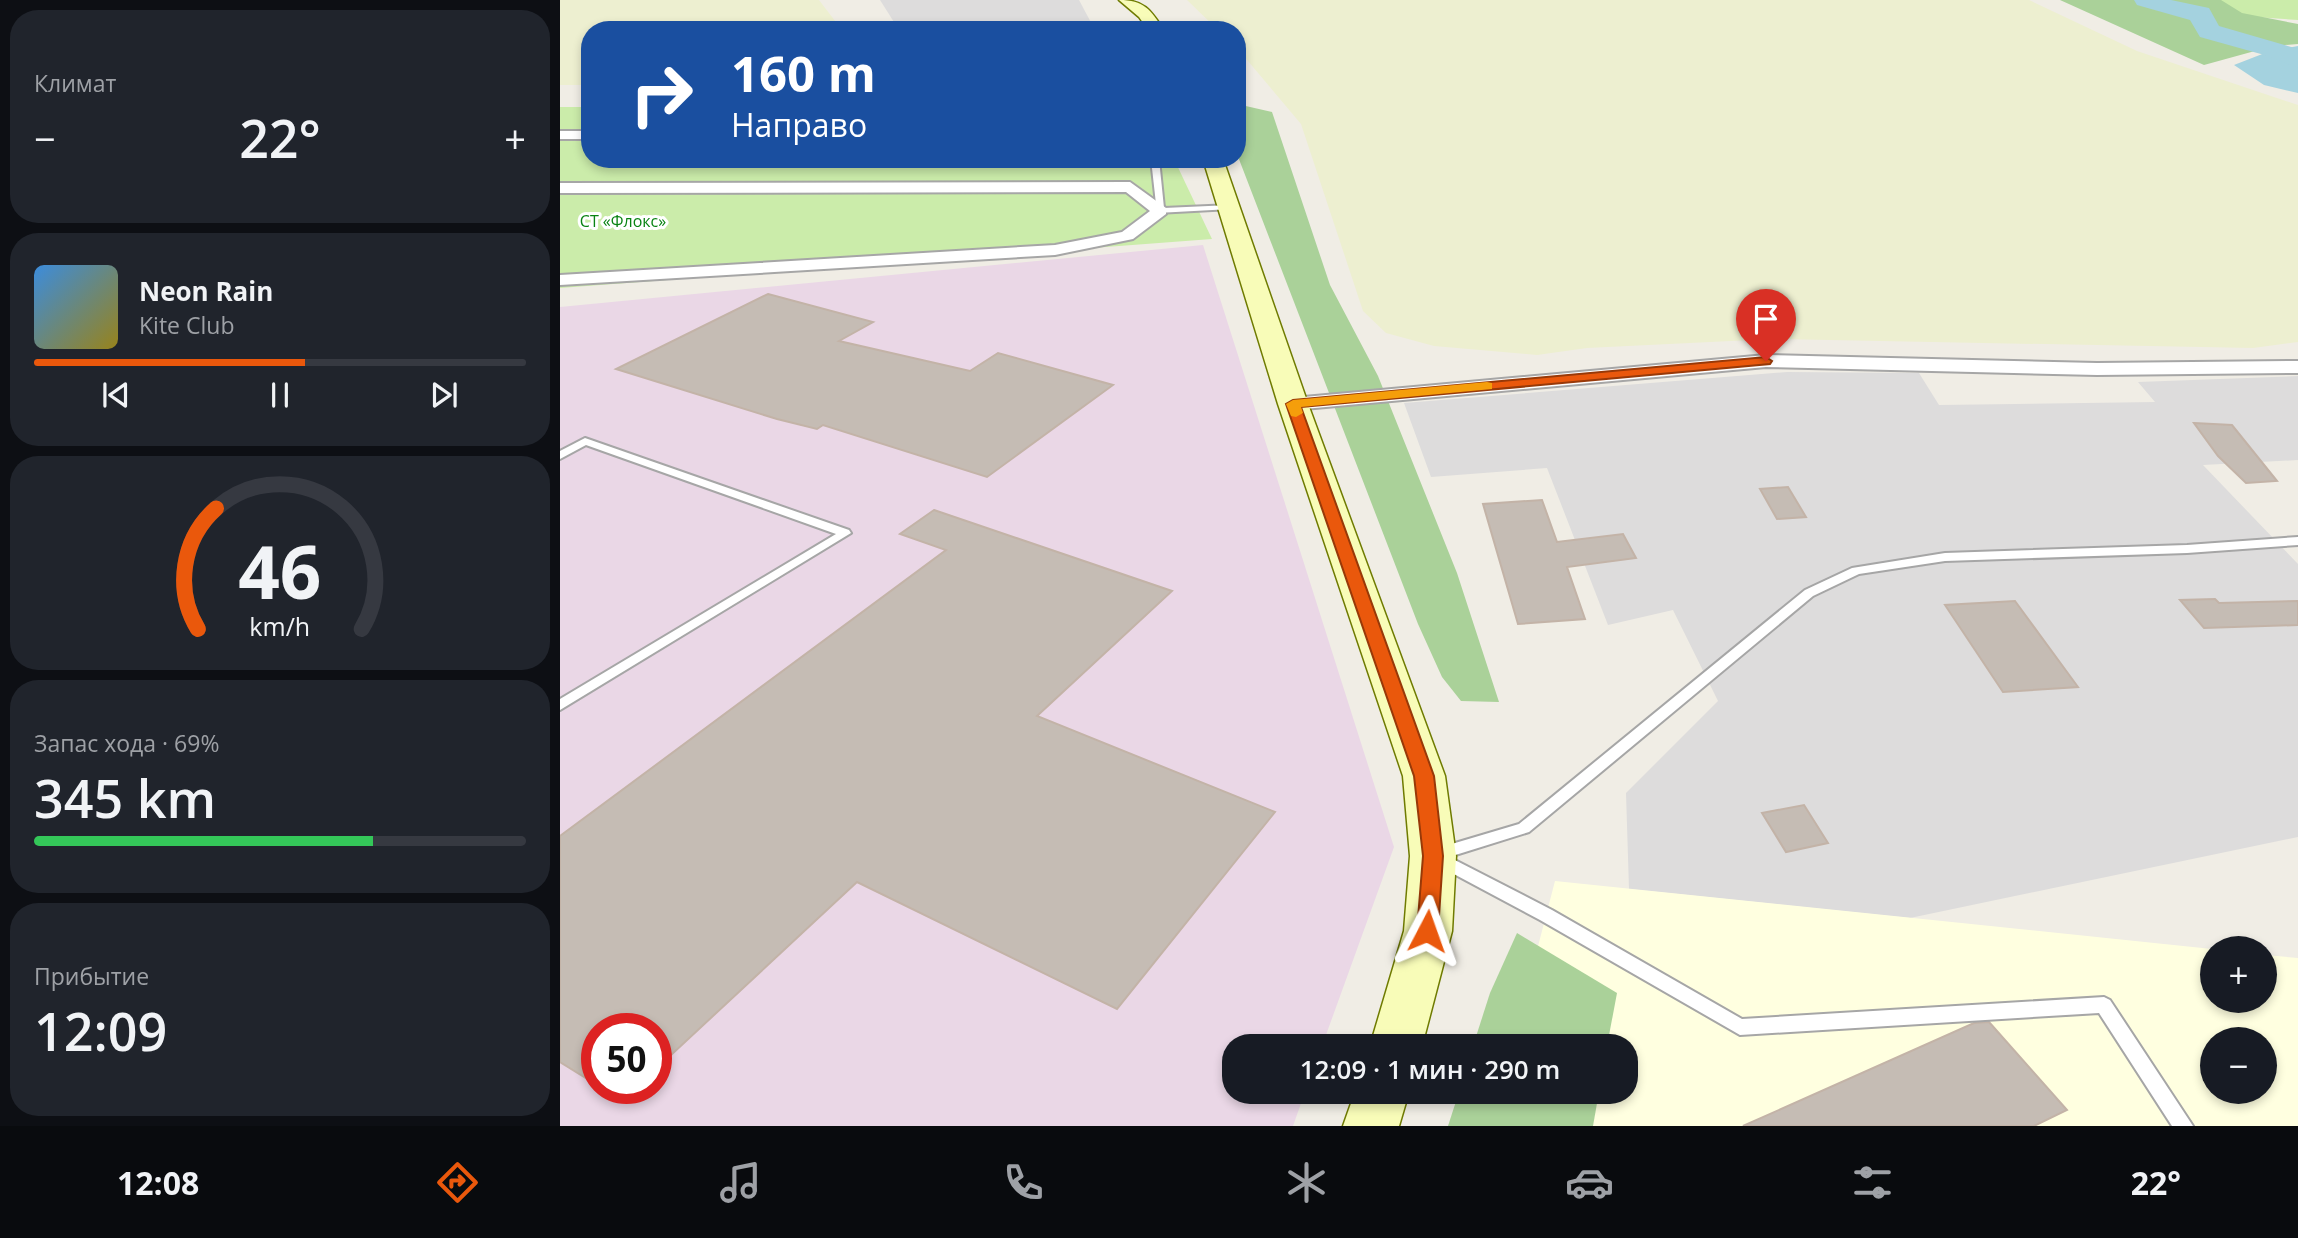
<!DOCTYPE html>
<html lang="ru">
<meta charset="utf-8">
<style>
body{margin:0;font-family:"Open Sans",sans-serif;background:#20242c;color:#f1f3f6;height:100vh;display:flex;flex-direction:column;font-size:26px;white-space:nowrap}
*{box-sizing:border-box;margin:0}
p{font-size:23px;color:#9ea1a6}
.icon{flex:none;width:38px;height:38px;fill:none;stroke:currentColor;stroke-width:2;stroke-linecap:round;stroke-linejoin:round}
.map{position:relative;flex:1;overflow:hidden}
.details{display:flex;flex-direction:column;gap:10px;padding:10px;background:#0d0f14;width:560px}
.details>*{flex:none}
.banner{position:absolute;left:21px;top:21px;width:665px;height:147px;border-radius:28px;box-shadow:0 4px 10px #0003;background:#1a4fa0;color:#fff;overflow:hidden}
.tools{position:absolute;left:1640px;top:936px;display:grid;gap:14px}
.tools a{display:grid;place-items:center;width:77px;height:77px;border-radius:50%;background:#171b24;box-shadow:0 4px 10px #0003;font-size:35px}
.speed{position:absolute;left:21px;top:1013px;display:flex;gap:14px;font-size:35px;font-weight:700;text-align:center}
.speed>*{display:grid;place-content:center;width:91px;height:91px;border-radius:50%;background:#171b24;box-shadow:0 4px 10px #0003;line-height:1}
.speed .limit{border:10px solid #d22;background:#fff;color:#111}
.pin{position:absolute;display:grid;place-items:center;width:60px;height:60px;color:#fff;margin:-72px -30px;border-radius:50% 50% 50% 0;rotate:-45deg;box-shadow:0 0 7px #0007}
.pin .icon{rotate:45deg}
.me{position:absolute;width:77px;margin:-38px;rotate:4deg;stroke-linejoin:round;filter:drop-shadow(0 0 5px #0008)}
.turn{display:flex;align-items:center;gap:24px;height:147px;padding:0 35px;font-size:32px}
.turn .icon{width:91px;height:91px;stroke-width:2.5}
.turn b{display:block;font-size:49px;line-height:60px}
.big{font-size:52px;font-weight:600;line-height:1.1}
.details .tile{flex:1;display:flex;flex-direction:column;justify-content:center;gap:10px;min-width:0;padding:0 24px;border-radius:28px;background:#20242c}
.details .dial{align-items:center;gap:0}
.dial svg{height:182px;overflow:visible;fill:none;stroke:#363941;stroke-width:7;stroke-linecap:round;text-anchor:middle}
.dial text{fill:#f1f3f6;stroke:none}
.song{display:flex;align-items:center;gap:21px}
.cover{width:84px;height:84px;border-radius:10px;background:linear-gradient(135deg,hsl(210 70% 55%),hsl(50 70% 35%))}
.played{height:7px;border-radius:4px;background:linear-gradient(90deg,#ea580c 55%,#363941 55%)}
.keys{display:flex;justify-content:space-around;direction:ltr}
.heat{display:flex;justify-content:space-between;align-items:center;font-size:38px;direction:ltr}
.charge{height:10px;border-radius:5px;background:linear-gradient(90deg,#34c759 69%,#363941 0)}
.trip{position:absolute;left:662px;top:1034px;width:416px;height:70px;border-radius:28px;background:#171b24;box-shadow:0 4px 10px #0003;font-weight:600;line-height:70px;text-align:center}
.tabs{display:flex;height:112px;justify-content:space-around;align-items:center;background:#090b0e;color:#9ea1a6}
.tabs .icon{width:49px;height:49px}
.tabs .selected{color:#ea580c}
.tabs b{font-size:32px;color:#f1f3f6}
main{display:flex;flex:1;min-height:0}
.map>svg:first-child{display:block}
</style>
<main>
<section class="details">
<div class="tile"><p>Климат</p>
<div class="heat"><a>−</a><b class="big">22°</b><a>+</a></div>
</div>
<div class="tile">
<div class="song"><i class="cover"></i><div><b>Neon Rain</b><p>Kite Club</p></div></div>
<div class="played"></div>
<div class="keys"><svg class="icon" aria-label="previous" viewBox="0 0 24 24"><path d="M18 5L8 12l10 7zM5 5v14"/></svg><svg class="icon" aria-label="pause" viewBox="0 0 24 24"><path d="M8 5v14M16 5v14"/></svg><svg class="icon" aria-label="next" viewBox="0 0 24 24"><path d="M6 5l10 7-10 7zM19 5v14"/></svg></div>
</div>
<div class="tile dial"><svg viewBox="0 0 100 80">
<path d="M14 69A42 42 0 1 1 86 69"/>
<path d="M14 69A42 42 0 0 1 22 16" stroke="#ea580c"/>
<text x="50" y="56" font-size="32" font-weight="700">46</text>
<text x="50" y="72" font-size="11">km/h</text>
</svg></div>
<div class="tile"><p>Запас хода · 69%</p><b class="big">345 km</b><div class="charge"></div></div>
<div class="tile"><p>Прибытие</p><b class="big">12:09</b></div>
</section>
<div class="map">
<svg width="1738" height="1126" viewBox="0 0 1738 1126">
<rect width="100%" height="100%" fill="#f0ede5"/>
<!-- residential -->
<g fill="#dddcdc">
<polygon points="320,0 519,0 535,30 339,30"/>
<polygon points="1227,372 1359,373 1379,405 1595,402 1578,382 1738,376 1738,460 1643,465 1738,564 1738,837 1350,918 1069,889 1066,793 1158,701 1113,610 1048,625 987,468 871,477 844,403"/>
</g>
<!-- industrial -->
<path fill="#ead7e6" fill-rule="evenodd" d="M643 245 834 847 762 1046H674V1092H745L733 1126H0V307ZM37 1029H96V1088H37Z"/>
<!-- education -->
<path fill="#ffffe0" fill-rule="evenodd" d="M995 881 1652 949V1001H1704L1705 955 1738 958V1126H932L940 1092H1066V1046H952ZM1652 1040H1704V1092H1652Z"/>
<!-- farmland -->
<g fill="#edefd0">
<polygon points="0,0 259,0 282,30 30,30 30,85 0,85"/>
<polygon points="627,0 1469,0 1577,51 1738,105 1738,342 1693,348 1212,339 1027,348 977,355 874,346 826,333 803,311 741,124 677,48 677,30 658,30"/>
</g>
<!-- grass -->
<g fill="#cbecaa">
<polygon points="1653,0 1738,0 1738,20 1679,16"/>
<polygon points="0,107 30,107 30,159 614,159 652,239 0,288"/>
</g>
<!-- forest -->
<g fill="#aad199">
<polygon points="1500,0 1661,0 1682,13 1738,24 1738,44 1713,46 1644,65"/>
<polygon points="677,104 712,112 770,285 818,376 897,573 939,702 901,701 882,677 858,624 677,154"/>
<polygon points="957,933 1057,993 1047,1046 913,1046 930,993"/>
<polygon points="899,1092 1039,1092 1033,1126 888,1126"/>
</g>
<!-- water -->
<polygon fill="#a4d2df" points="1738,46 1738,93 1704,85 1674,65 1710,51"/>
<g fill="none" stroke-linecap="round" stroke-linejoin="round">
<!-- river -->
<polygon fill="#a4d2df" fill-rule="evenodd" points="1574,0 1611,0 1649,8 1659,26 1738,49 1738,68 1708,56 1640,37 1630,20 1577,5"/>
</g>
<!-- building -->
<g fill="#c5bcb4" stroke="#c3b3a7" stroke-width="2">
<polygon points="208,294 313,322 279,341 410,371 438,353 553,385 427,477 263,425 257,429 217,419 56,369"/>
<polygon points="1634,423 1672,425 1717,481 1686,483 1658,456"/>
<polygon points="1228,487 1246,517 1217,519 1200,489"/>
<polygon points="982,500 997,542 1063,534 1076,558 1007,567 1025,619 958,624 923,504"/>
<polygon points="374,510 612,591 477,716 715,812 557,1009 297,882 96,1069 96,1029 37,1029 37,1085 0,1062 0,836 386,550 340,534"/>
<polygon points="1655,599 1659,603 1738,601 1738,625 1644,628 1620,600"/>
<polygon points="1455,601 1518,687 1443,692 1385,605"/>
<polygon points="1244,805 1268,843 1226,852 1202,813"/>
<polygon points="1429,1022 1507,1110 1474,1126 1183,1126 1414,1023"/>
</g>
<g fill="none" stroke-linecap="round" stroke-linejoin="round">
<defs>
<g id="lane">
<polygon points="591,159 599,159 604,208 671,205 675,207 671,209 597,213"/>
<polygon points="25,438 289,530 291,533 0,710 0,699 276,534 26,445 0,459 0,451"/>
<polygon points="1738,537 1738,545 1627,553 1385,561 1299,574 1253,596 969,832 889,857 992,910 1182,1019 1544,997 1550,1000 1633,1126 1612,1126 1539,1013 1180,1035 980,920 877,865 875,861 877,858 873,853 875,849 959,824 1245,590 1292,568 1385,553 1627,545"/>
</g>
<g id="street">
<rect x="0" y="131" width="30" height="8"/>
<polygon points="570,182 606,208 606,214 573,239 495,255 0,285 0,275 495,245 562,232 590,211 566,192 0,193 0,183"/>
<polygon points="1206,355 1537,363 1738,361 1738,373 1537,375 1206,367 733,410 723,404 733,398"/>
</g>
<g id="secondary">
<path d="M559 0C584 0 590 9 604 30H588L579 17Z"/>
<polygon points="643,159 663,159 748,404 885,776 896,856 892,931 862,1046 810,1046 844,931 850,856 843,776 718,404"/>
<polygon points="795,1092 849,1092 839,1126 783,1126"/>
</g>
</defs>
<!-- lane casing -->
<use href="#lane" stroke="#a6a6a6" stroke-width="4"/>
<!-- street casing -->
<use href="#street" stroke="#a6a6a6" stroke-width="4"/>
<!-- secondary casing -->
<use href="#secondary" stroke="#6f7b01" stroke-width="3"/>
<!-- lane -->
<use href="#lane" fill="#fff" fill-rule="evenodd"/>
<!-- street -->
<use href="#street" fill="#fff" fill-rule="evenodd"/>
<!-- secondary -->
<use href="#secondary" fill="#f8fcb8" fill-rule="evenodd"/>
</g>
<!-- route -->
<polygon fill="#ea580c" stroke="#983908" stroke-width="2" points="1206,357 1212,361 1210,364 741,407 874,776 883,856 878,931 875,937 867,940 860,937 857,931 863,856 854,776 726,404 733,400"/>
<!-- slow -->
<polygon fill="#f59e0b" points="927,382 932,383 932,389 741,407 743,413 736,417 731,416 726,404 733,400"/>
<g text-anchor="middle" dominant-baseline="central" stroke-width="6" stroke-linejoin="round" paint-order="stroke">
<!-- far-park labels -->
<g font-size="16" fill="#088312" stroke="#fff">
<text x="63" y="221">СТ «Флокс»</text>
</g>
</g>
</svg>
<div class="tools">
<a>+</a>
<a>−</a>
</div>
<div class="speed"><div class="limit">50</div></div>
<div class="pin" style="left:1206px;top:361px;background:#d93025"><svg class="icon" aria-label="arrive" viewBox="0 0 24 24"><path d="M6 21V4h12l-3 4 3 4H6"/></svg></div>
<svg class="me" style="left:867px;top:931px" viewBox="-20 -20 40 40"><path d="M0-17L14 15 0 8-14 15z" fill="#ea580c" stroke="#fff" stroke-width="4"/></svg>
<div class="trip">12:09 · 1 мин · 290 m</div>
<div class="banner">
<div class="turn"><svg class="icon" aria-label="right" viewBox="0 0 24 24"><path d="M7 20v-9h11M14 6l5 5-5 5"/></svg><div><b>160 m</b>Направо</div></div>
</div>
</div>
</main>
<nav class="tabs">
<b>12:08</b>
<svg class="icon selected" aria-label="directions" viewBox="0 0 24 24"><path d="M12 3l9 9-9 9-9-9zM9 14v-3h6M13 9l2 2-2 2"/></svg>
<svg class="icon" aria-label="music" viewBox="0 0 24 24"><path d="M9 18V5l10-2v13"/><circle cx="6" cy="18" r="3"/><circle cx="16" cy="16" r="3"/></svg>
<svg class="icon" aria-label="phone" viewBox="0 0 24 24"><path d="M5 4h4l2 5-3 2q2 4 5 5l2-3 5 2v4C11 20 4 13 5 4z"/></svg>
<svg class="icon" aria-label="climate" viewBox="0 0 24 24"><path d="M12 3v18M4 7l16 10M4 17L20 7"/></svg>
<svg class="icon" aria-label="car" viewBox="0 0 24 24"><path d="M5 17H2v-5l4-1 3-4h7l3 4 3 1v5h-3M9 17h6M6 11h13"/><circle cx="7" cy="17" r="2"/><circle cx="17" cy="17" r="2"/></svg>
<svg class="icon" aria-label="filters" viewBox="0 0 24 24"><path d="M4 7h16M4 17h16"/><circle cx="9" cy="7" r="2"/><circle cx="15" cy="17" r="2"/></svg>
<b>22°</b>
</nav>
